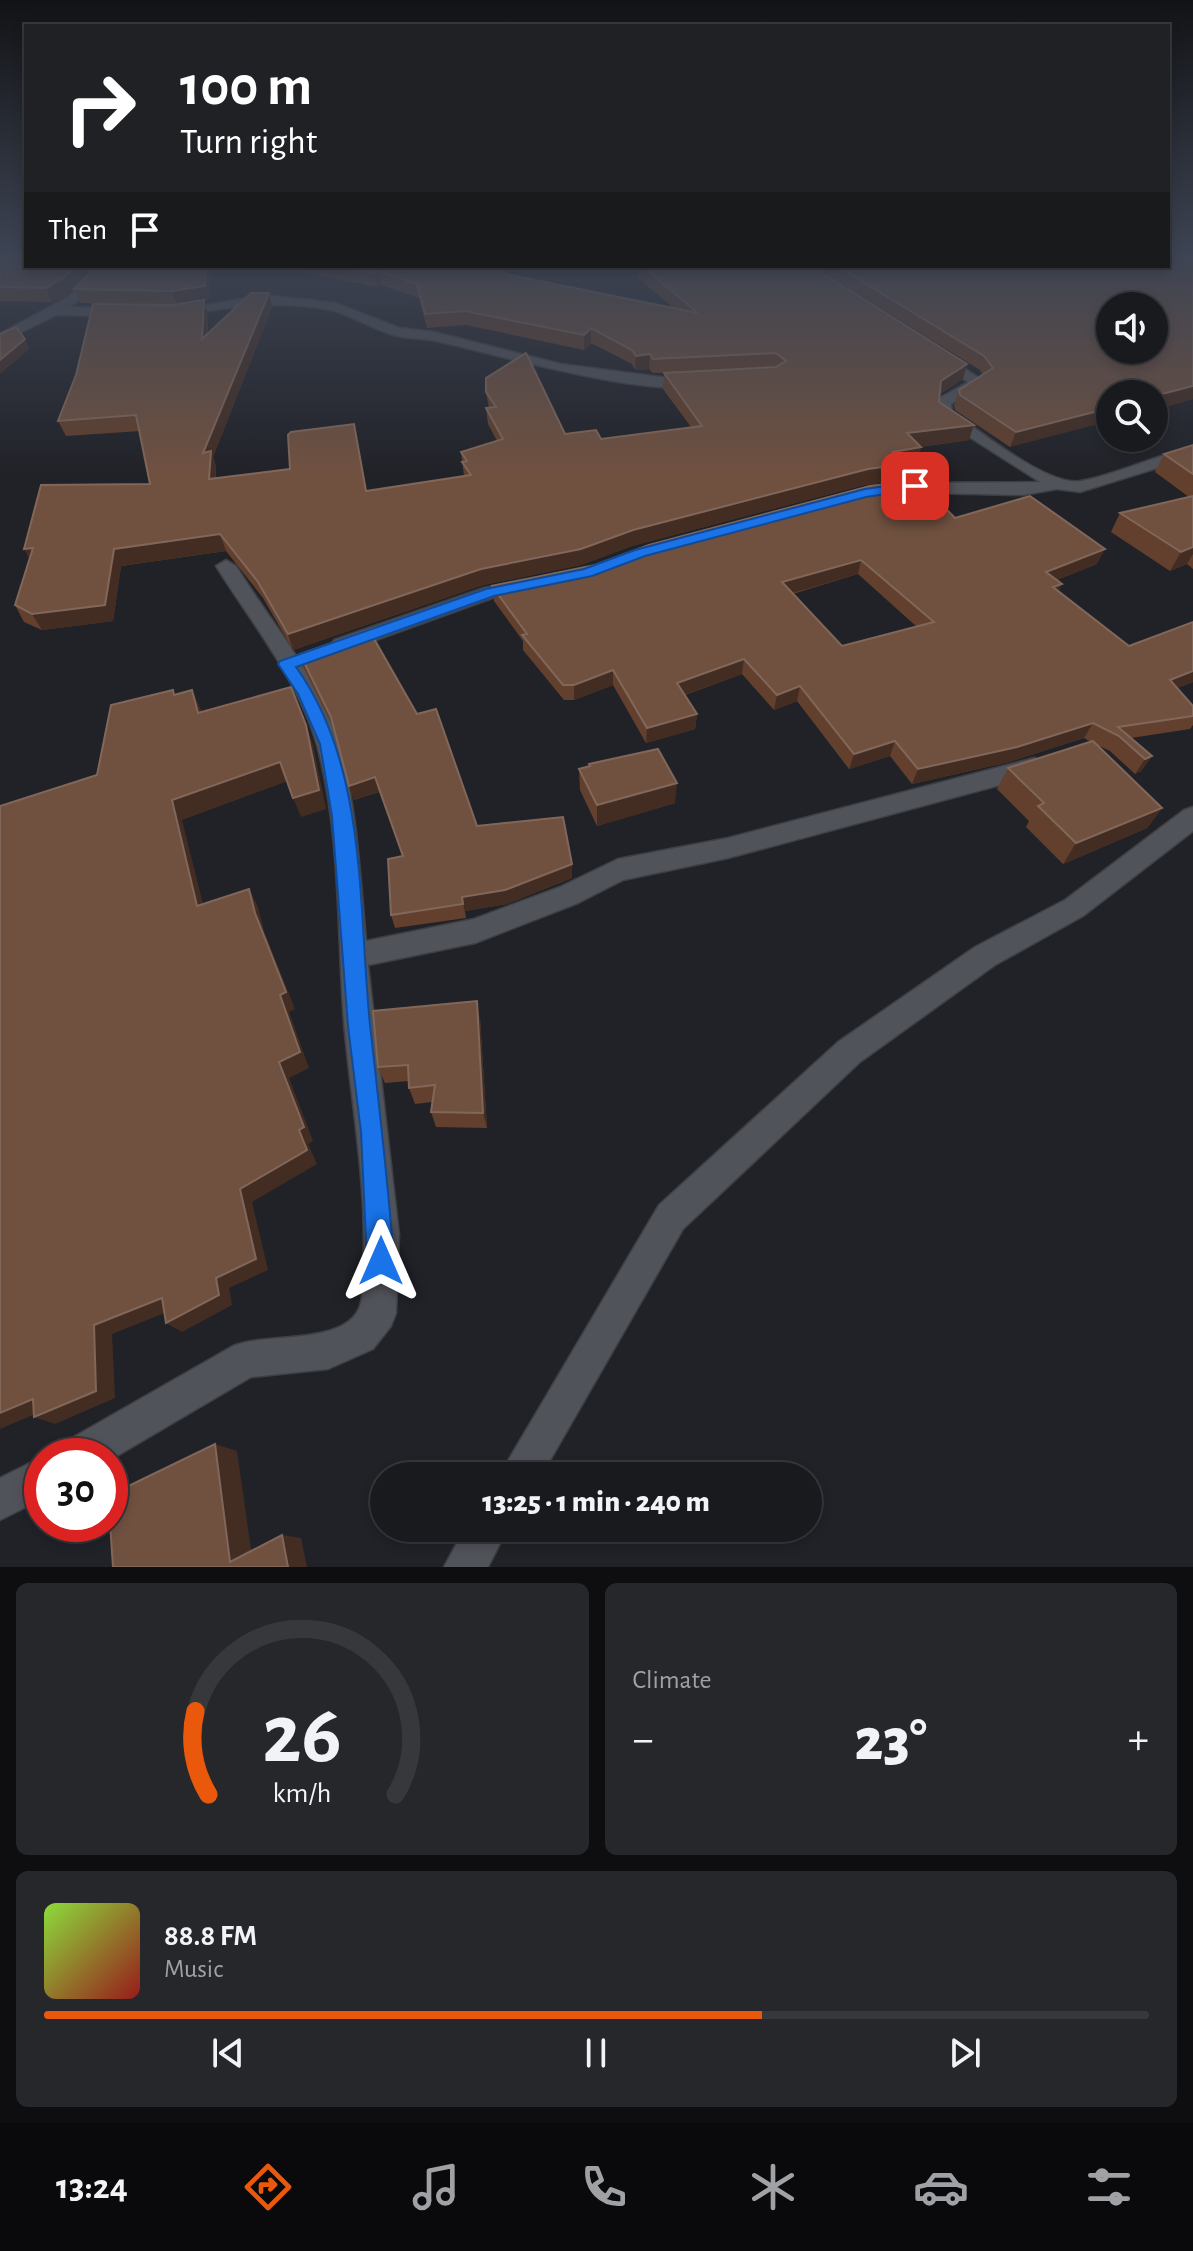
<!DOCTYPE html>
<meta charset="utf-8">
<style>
body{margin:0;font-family:"Alegreya Sans",sans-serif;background:#26272b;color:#f1f3f6;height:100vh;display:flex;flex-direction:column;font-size:30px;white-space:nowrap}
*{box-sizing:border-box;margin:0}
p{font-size:26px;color:#9fa1a4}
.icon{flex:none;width:44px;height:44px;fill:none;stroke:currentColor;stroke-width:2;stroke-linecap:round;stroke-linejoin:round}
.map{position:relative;height:1567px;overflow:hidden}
.side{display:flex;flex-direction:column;gap:16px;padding:16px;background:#0e0e10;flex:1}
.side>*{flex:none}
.hud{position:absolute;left:24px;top:24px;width:1146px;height:244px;border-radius:0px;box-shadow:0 4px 12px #0003,0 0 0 2px #37383c;background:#202124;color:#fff;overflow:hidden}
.tools{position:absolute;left:1096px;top:292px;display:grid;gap:16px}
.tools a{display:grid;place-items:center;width:72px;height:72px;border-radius:50%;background:#191a1e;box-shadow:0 4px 12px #0003,0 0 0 2px #37383c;font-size:40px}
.speed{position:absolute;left:24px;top:1438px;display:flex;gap:16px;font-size:40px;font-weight:700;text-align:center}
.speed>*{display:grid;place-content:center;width:104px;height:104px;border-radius:50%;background:#191a1e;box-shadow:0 4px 12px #0003,0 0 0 2px #37383c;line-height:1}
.speed .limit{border:12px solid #d22;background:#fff;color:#111}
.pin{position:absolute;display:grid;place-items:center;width:68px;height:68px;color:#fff;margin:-34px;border-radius:16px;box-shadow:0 4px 12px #0006}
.me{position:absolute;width:88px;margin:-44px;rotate:0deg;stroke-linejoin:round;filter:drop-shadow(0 0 6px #0008)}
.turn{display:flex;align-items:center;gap:28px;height:168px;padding:0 24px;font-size:36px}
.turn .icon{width:104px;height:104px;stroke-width:2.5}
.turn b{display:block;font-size:56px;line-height:68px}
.then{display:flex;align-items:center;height:76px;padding:0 24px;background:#0003;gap:16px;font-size:30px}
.big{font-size:60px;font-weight:800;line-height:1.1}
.side .tile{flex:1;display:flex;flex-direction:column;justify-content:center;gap:12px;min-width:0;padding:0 28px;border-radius:12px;background:#26272b}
.side .dial{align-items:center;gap:0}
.dial svg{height:208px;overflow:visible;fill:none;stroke:#37383c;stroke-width:7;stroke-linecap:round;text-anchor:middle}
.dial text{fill:#f1f3f6;stroke:none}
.song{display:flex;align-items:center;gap:24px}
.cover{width:96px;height:96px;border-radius:12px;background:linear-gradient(135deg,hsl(90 70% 55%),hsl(0 70% 35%))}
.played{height:8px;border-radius:4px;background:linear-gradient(90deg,#ea580c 65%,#37383c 65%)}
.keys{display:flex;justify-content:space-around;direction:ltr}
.heat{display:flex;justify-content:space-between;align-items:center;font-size:44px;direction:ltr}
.side .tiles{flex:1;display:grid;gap:16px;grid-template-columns:1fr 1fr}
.tile:last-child{grid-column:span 2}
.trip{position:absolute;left:370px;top:1462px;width:452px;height:80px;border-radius:40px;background:#191a1e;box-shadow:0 4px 12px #0003,0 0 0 2px #37383c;font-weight:800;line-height:80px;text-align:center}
.menu{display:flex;height:128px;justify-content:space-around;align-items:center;background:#0a0a0c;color:#9fa1a4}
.menu .icon{width:56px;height:56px}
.menu .on{color:#ea580c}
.menu b{font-size:36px;color:#f1f3f6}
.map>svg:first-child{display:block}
</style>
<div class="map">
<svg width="1193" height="1567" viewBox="0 0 1193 1567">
<rect width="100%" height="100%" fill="#212228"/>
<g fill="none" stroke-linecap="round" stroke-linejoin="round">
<defs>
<g id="minor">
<polygon points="101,266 113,266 90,292 69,307 120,309 127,313 125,316 56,315 0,343 0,334 68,297"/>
<path d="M265 295 335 303 400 328 434 332 561 364 668 378 697 377 704 381C674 406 480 350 436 341 422 338 407 339 393 335 372 329 352 315 331 310 277 299 226 308 173 316L166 312Z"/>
<path d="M938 351 985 382 951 404 952 412C979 430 1048 487 1081 481 1115 475 1156 455 1193 447V457L1080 492 1057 489 1023 495 888 492V484L894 483 1040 482 938 417V399L968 382 933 358 931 355Z"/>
<path d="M226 560 236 566C271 622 322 682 340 746 357 810 360 876 366 941L474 919 560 887 618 859 728 838 1034 758 1042 761 1046 767 1042 773 1034 776 728 858 623 880 578 903 475 943 368 965 399 1235 396 1313 391 1326 373 1349 328 1369 251 1377 110 1460V1456H59L65 1442 233 1346C266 1332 346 1346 360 1306 364 1296 362 1280 363 1270 368 1187 351 1105 344 1022 337 931 341 834 317 745 299 681 251 622 216 566Z"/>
<polygon points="522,580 529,582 532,586 529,590 495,597 348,650 341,652 331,645 334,640 484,588"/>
<polygon points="1193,807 1193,831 1083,916 995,965 860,1062 683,1229 541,1476 499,1476 659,1205 838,1042 975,947 1065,900 1184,810"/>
<polygon points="42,1457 42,1499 0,1520 0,1478"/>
<polygon points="465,1528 508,1528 488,1567 444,1567"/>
</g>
</defs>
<!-- minor casing -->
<use href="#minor" stroke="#3d3f43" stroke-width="3"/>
<!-- minor -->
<use href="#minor" fill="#51535a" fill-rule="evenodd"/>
</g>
<!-- wall -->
<g fill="#62402d" fill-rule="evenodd">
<polygon points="0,255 26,266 211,266 209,300 204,301 208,314 208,334 269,293 272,307 213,457 216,467 216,478 366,491 464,476 461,452 497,441 488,424 486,408 489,408 486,392 565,434 601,439 691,427 663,389 664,373 707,371 653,373 649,369 635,370 632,364 591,343 584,350 466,325 427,328 419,298 381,285 377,287 294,270 293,266 501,266 505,274 675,309 637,277 638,266 811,266 963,379 940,394 939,402 969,440 920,447 917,463 905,465 901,480 864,485 632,546 581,565 483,585 293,650 263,598 226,551 121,566 113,621 42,630 24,622 15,605 150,484 140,431 66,436 58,421 160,305 80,303 74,289 89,274 66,295 52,302 0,301"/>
<polygon points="1193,255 1193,399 1154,410 1154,394 1010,447 955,410 954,406 959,390 982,374 980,370 813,266 1168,266"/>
<polygon points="1193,445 1193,569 1187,564 1170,571 1111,532 1120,513 1189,497 1155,472 1164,454"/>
<path d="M955 518 1097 564 1057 580 1058 592 1129 646 1193 622V682L1177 688 1193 706V725L1190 729 1131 738 1152 756 1141 771 1135 774 1110 751 1095 744 1162 808 1147 828 1063 864 1026 827 1029 821 997 789 1008 768 1091 742 1084 738 1009 762 912 784 890 756 849 769 797 701 774 710 742 674 685 695 697 714 695 729 646 743 613 685 574 700H564L523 650V641L494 601 492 586ZM858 574 917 627 842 646 793 594Z"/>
<polygon points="300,654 477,826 572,864 572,878 507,904 465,911 466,918 395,928 391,915 402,856 379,792 354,800 334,729 304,669"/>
<polygon points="589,764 675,803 597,826 580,790 579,769 589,766"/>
<polygon points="480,1018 487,1128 436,1127 431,1112 432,1102 415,1104 409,1088 409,1081 385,1083 378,1067"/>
</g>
<!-- shaded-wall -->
<g fill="#432d23">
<polygon points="77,266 98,266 66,295 52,302 46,288"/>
<polygon points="206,266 211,266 209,300 204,301 208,314 207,353 177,305 172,291"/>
<polygon points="378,271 381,285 377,287 374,273"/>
<polygon points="269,293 272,307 213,457 216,467 215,495 209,479 203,453"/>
<polygon points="591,328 591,343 584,350 584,335"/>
<polygon points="25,339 29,349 0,374 0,360"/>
<polygon points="650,354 649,369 635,370 636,356"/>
<polygon points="967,364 963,379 936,396 941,381"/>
<polygon points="1193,386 1193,399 1154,410 1154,396"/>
<polygon points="1110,408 1110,421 1010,447 1016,432"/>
<polygon points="974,425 969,440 903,449 907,433"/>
<polygon points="921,447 917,463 905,465 901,480 864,485 632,546 581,565 483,585 293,650 288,634 481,569 633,530 893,452"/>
<polygon points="220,534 226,551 121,566 113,621 42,630 32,614 114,549"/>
<polygon points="1193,547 1193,554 1187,564 1170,571 1181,552"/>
<polygon points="33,548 33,566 24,549"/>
<polygon points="1105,549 1097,564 1040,587 1046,572"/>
<polygon points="861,560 858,574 779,597 782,582"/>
<polygon points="1062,584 1055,599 1053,587"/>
<polygon points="744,659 742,674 675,698 677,683"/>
<polygon points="613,670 613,685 574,700 574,685"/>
<polygon points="1193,671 1193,682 1160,695 1170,680"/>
<polygon points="800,686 797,701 774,710 777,695"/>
<polygon points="192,690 201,710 207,732 198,713"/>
<polygon points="697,714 695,729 646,743 647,728"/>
<polygon points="1093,723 1084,738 1009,762 912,784 918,769"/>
<polygon points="306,725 313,745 326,809 301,817 293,798"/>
<polygon points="895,741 890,756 849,769 854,754"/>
<polygon points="1152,756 1141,771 1135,774 1145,759"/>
<polygon points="280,762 288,781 182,820 208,924 197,906 172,800"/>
<polygon points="375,777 379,792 354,800 349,786"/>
<polygon points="677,783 675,803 597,826 597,805"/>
<polygon points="1162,808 1147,828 1063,864 1076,843"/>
<polygon points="572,864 572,878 507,904 465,911 466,918 462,897"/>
<polygon points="249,889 258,907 264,931 295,1009 289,1012 309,1068 289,1078 313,1141 308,1144 317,1164 252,1202 268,1270 229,1288 232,1305 182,1332 166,1323 216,1278 240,1189 299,1130 279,1062 280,995 255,913"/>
<polygon points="477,1001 480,1018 487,1128 483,1113"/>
<polygon points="162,1298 177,1308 112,1334 115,1398 55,1424 34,1417 94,1325"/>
<polygon points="33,1399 54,1406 0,1429 0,1413"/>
<polygon points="215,1444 237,1451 253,1563 230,1562"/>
<polygon points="282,1535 301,1538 307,1567 288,1567"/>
</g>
<!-- building -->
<g fill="#705140" stroke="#81675a" stroke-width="2" fill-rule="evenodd">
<polygon points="0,255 26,255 26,266 77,266 60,280 46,288 0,287"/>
<path d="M1168 255H1193V386L1154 396V394H1110V408L1016 432 960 395 959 390 993 368 984 356 837 266H1168ZM1110 306H1154V350H1110Z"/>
<polygon points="97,266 206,266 205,286 172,291 74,289"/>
<polygon points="338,266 501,266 505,274 698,313 642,266 811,266 967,364 941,381 939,402 974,425 907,433 921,447 893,452 905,464 868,469 633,530 581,549 481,569 288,634 258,582 220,534 114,549 105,605 32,614 15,605 33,548 24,549 41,485 150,484 136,415 58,421 76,375 93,304 172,305 204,300 202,339 251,293 269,293 203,453 211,451 209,479 290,469 288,435 291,432 354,424 366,491 471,475 462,462 467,461 461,452 503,439 486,408 496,407 486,392 486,378 526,353 565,434 596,430 601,439 702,426 664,373 776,367 786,361 776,353 653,359 650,354 636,356 632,350 591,328 584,335 465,311 425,314 417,284 378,271 374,273"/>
<polygon points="16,327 25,339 0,360 0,334"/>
<polygon points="1193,445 1193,474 1164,454"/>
<path d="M918 480 955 518 1030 496 1105 549 1046 572 1062 584 1053 587 1129 646 1193 622V671L1170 680 1193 706V716L1118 727 1152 756 1145 759 1119 736 1093 723 1017 747 918 769 895 741 854 754 800 686 777 695 744 659 677 683 697 714 647 728 613 670 574 685H563L522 635 527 634 492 586 595 565 649 545 870 486ZM861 560 934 622 842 646 782 582Z"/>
<polygon points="1193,496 1193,547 1181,552 1120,513"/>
<polygon points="369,630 417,714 436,709 477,826 563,817 572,864 505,890 462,897 463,904 391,915 388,859 403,856 375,777 349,786 331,717 300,654"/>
<polygon points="291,687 306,725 319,790 293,798 280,762 172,800 197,906 249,889 255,913 286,992 280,995 300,1052 279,1062 304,1127 299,1130 307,1150 240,1189 256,1259 216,1278 219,1295 166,1323 162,1298 94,1325 96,1391 34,1417 33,1399 0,1413 0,806 97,775 111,705 173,690 174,695 192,690 198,713"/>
<polygon points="1093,741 1162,808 1076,843 1038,806 1044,803 1008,768"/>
<polygon points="658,749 677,783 597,805 579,769 590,766 589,764"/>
<polygon points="477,1001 483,1113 431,1112 435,1085 409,1088 408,1065 378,1067 373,1011"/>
<polygon points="215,1444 230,1562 282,1535 288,1567 113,1567 110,1523 110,1495"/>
</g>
<!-- sky -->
<linearGradient id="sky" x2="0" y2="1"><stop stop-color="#121316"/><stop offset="0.54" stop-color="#3d4453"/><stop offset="1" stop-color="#3d4453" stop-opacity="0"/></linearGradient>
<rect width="1193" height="475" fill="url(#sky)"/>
<!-- route -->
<path fill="#1a73e8" stroke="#114b97" stroke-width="2" d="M915 482 921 486 919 489 866 497 645 556 592 576 494 596 296 667C368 767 358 907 370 1025 379 1104 388 1181 394 1261L390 1270 381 1274 371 1270 367 1261 361 1132 348 1026 332 816 320 744 298 694 278 664 280 661 486 589 584 569 635 550 865 489Z"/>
</svg>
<div class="tools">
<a><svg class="icon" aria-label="sound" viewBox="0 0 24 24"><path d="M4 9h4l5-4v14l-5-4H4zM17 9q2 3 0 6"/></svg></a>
<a><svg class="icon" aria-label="search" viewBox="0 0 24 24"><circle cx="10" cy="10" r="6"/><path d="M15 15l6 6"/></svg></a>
</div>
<div class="speed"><div class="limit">30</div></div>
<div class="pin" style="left:915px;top:486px;background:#d93025"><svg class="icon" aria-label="arrive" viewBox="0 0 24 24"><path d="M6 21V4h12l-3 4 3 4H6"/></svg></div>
<svg class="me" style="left:381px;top:1261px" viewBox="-20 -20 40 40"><path d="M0-17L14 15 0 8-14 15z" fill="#1a73e8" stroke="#fff" stroke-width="4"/></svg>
<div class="trip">13:25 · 1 min · 240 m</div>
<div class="hud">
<div class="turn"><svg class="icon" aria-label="right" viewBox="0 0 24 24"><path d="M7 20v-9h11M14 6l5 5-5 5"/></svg><div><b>100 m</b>Turn right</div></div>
<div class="then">Then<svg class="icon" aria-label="arrive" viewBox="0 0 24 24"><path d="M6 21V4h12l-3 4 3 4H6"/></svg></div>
</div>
</div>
<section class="side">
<div class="tiles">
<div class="tile dial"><svg viewBox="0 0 100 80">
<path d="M14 69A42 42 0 1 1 86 69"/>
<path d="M14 69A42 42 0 0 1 9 37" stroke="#ea580c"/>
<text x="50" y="56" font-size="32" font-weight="700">26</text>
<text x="50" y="72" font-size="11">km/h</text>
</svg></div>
<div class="tile"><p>Climate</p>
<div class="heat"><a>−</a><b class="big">23°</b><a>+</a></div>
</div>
<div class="tile">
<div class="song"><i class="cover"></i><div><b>88.8 FM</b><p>Music</p></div></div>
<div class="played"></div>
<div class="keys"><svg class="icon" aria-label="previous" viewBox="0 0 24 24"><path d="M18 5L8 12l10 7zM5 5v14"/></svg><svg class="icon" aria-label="pause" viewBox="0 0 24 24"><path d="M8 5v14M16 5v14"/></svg><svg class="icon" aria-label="next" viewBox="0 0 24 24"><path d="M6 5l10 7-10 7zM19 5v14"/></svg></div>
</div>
</div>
</section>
<nav class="menu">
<b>13:24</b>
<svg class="icon on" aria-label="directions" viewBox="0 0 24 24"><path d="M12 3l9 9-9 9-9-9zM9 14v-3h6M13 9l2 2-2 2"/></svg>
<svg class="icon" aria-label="music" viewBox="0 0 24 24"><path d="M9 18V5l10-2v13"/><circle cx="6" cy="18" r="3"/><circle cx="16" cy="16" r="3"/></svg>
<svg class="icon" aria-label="phone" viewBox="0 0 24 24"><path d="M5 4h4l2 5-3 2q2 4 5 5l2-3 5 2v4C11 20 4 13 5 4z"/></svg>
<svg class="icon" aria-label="climate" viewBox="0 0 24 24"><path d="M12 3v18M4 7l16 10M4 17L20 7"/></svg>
<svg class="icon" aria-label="car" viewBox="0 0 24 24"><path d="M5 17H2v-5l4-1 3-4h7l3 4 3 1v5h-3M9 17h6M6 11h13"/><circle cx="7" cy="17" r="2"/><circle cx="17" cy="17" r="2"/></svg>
<svg class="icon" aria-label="filters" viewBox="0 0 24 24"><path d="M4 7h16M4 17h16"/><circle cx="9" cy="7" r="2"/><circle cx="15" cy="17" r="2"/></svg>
</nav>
